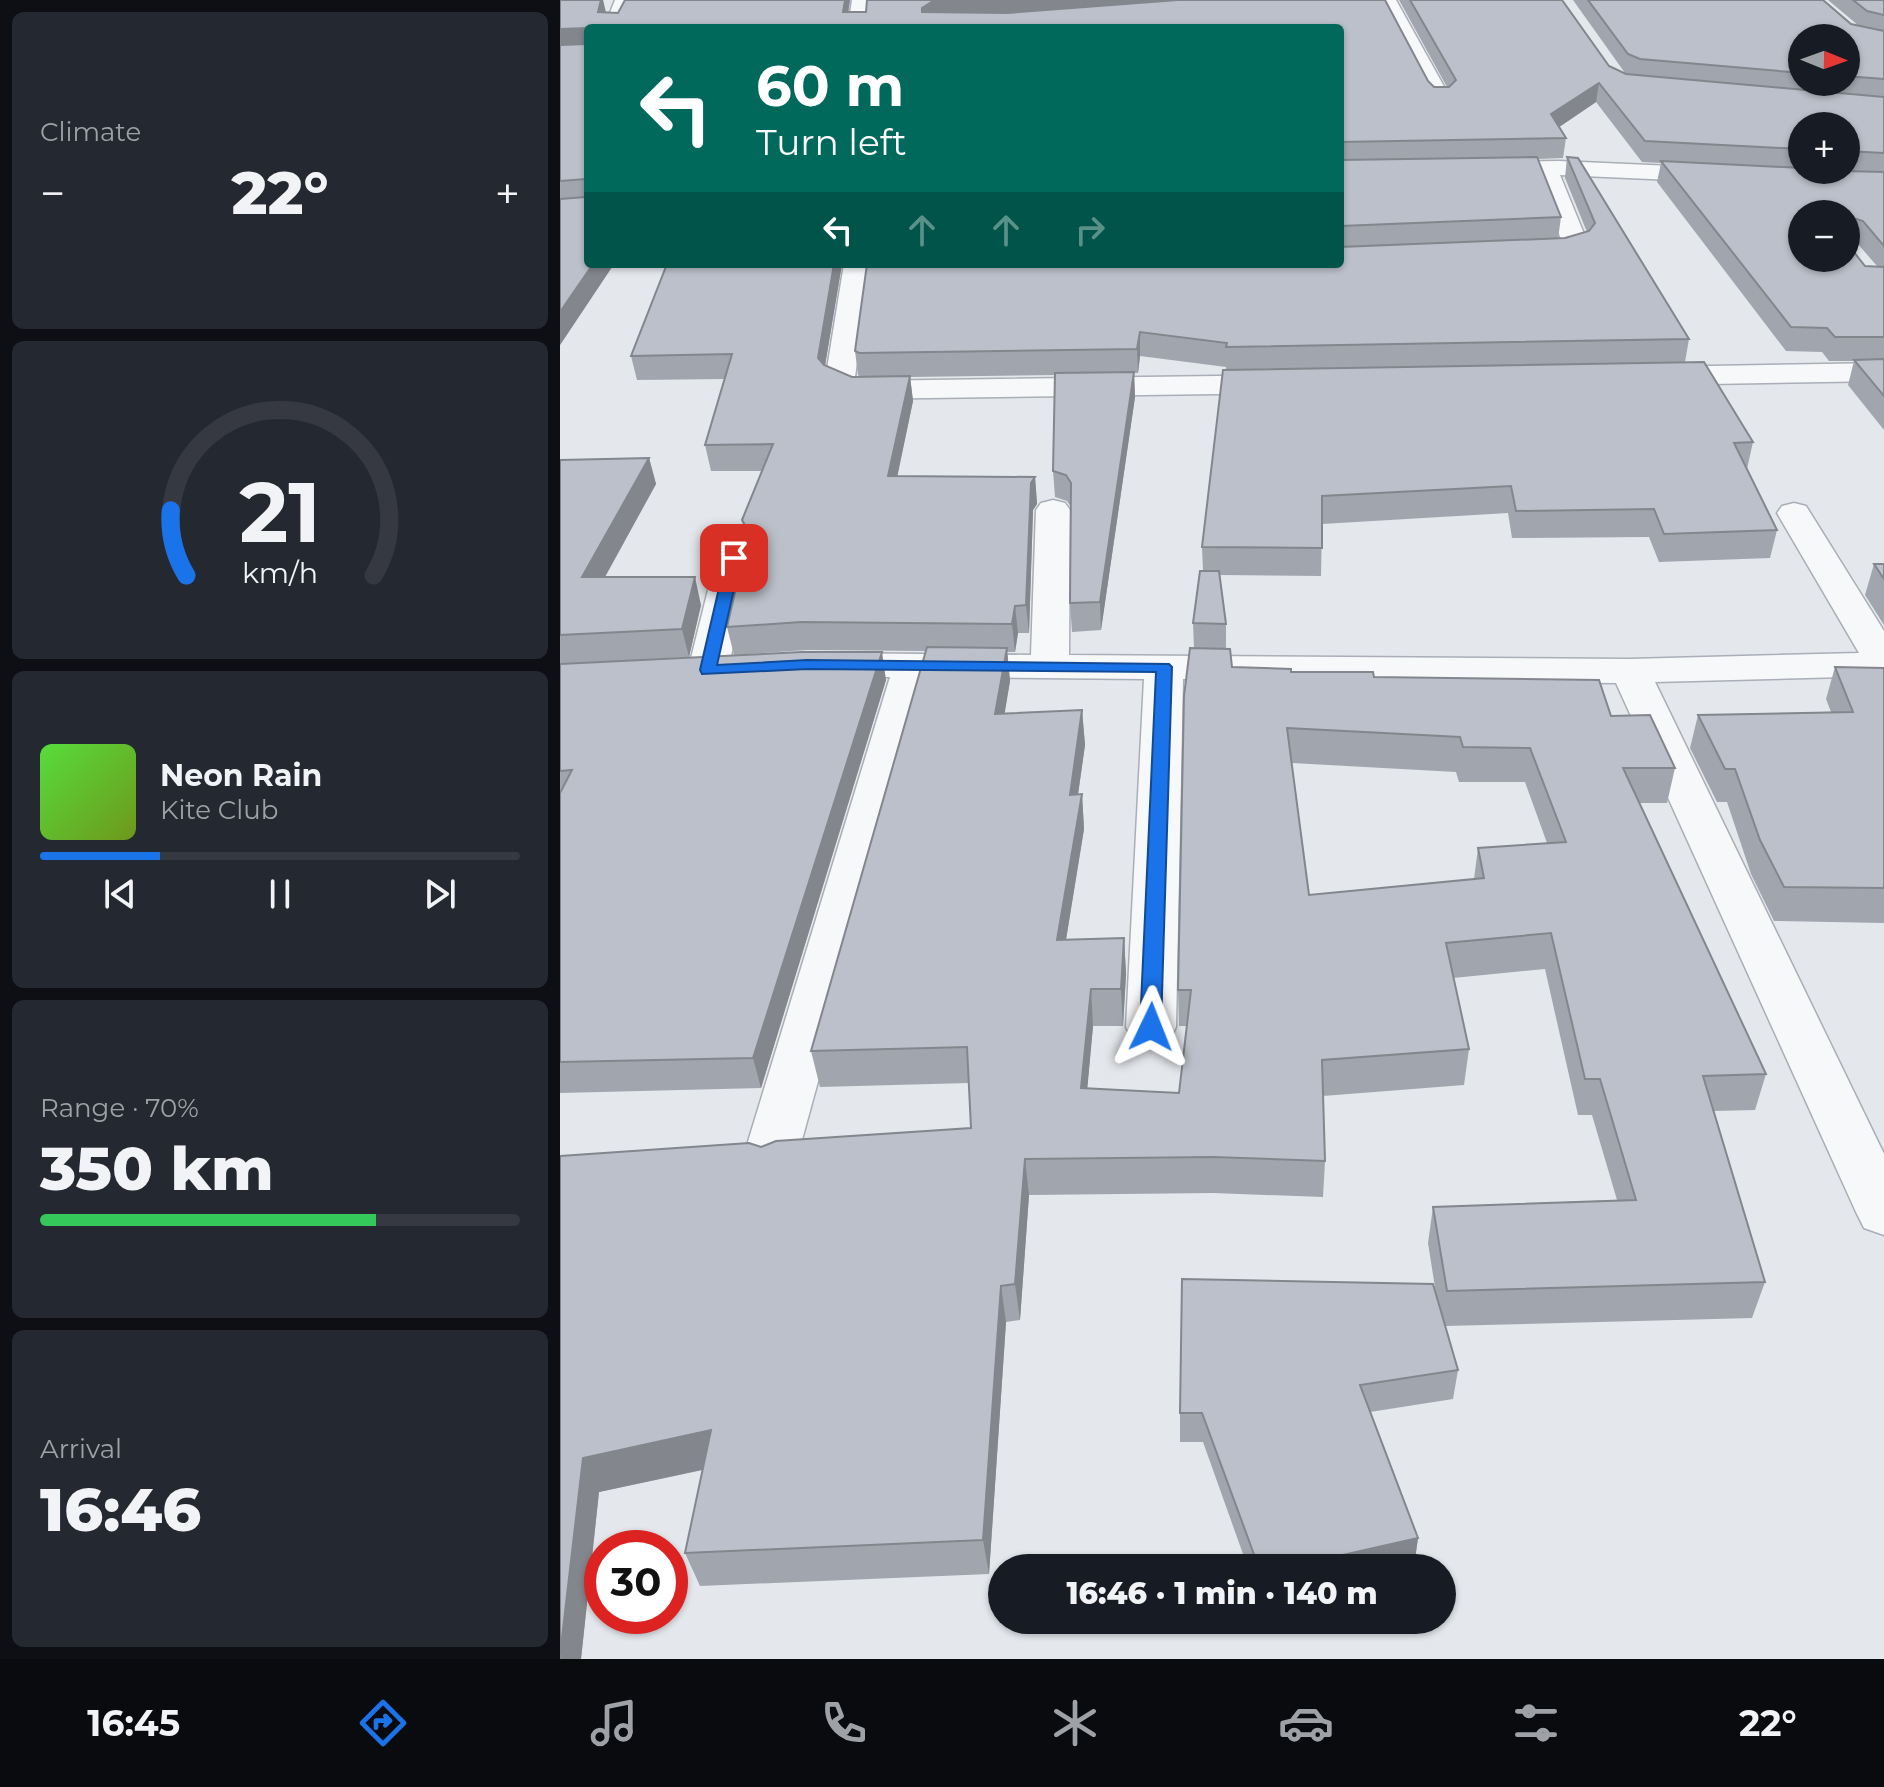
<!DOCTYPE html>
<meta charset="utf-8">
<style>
body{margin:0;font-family:Montserrat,sans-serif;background:#242831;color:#f1f3f6;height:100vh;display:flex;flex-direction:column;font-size:30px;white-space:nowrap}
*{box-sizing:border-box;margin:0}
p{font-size:26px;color:#9ea1a6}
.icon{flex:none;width:44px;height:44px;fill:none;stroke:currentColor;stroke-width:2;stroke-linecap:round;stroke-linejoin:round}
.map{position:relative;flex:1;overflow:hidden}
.side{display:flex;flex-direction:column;gap:12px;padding:12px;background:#0d0f14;width:560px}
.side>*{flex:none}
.guide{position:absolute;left:24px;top:24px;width:760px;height:244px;border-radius:8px;box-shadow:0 2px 6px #0004;background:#00695c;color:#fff;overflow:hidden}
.needle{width:52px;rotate:91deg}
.controls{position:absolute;left:1228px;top:24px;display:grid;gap:16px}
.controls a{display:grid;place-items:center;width:72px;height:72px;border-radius:50%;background:#171b24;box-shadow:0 2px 6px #0004;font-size:40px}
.speed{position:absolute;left:24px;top:1530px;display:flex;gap:16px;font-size:40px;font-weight:700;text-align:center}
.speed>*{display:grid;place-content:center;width:104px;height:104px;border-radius:50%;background:#171b24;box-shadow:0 2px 6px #0004;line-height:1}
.speed .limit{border:12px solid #d22;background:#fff;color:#111}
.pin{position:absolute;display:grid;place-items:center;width:68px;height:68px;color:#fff;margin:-34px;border-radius:16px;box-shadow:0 4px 12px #0006}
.me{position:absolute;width:88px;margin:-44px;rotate:2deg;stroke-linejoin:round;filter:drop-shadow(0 0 6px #0008)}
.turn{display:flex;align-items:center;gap:28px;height:168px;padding:0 40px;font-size:36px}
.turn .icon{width:104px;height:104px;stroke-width:2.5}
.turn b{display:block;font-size:56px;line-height:68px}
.lanes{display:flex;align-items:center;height:76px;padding:0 40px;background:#0003;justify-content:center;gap:40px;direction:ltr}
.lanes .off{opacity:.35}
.big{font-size:60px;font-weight:800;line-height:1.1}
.side .tile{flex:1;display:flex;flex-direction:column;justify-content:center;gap:12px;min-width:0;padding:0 28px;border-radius:12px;background:#242831}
.side .dial{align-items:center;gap:0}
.dial svg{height:208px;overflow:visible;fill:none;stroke:#363941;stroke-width:7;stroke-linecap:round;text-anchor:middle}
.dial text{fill:#f1f3f6;stroke:none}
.song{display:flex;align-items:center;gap:24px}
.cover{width:96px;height:96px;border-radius:12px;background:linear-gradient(135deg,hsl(110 70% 55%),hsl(80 70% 35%))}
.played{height:8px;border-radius:4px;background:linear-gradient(90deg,#1a73e8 25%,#363941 25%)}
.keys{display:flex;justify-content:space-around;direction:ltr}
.heat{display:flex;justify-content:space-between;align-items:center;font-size:44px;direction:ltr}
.charge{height:12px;border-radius:6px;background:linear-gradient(90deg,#34c759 70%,#363941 0)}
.trip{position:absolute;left:428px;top:1554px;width:468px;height:80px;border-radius:40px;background:#171b24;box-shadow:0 2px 6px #0004;font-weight:800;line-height:80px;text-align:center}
.tab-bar{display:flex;height:128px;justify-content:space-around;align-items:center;background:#090b0e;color:#9ea1a6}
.tab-bar .icon{width:56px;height:56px}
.tab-bar .on{color:#1a73e8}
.tab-bar b{font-size:36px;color:#f1f3f6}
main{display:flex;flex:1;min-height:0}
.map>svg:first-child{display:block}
</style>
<main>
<section class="side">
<div class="tile"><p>Climate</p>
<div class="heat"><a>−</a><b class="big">22°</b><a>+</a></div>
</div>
<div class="tile dial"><svg viewBox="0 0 100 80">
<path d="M14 69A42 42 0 1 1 86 69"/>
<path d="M14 69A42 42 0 0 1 8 44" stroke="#1a73e8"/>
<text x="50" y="56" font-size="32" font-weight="700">21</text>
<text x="50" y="72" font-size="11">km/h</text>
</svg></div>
<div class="tile">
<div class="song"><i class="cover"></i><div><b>Neon Rain</b><p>Kite Club</p></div></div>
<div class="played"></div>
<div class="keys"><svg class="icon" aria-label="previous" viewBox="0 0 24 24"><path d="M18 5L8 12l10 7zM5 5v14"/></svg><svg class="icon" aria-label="pause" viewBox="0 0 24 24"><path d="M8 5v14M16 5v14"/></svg><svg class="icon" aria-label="next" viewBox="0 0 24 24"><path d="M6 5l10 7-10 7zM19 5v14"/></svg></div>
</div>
<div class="tile"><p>Range · 70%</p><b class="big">350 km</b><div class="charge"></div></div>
<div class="tile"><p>Arrival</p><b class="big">16:46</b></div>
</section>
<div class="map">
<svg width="1324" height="1659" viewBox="0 0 1324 1659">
<rect width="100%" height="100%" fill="#e4e7ec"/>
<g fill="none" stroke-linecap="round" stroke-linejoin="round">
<defs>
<g id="street">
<polygon points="55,0 73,0 62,28 44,28"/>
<polygon points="292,0 310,0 306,28 288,28"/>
<polygon points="818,0 836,0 891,99 887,103 873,103 869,99"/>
<polygon points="999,161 1158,168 1166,170 1170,175 1166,180 1158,182 1000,175 1029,246 1025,251 1002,258 957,258 953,252 957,246 1002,242 977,175 923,176 915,174 911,169 915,164 923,162"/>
<path d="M284 264H310L295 377 302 381 721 375 732 378 736 384 732 390 721 393 296 399C284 396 272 391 265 381Z"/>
<polygon points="1324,363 1324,381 1094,385 1083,382 1079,376 1083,370 1094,367"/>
<polygon points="493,500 505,503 510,510 509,655 1070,659 1299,653 1217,513 1222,506 1234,503 1246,506 1324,631 1324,676 1095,682 1324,1154 1324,1235 1304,1228 1296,1212 1056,683 623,679 616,1027 609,1040 591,1045 573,1040 566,1027 584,679 369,677 237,1158 229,1173 210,1180 191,1173 183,1158 330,677 263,677 249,673 244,665 249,657 263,653 471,655 476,510 481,503"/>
<polygon points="174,547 187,550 192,558 168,670 162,678 148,682 134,678 128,670 156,558 161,550"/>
</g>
</defs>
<!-- street casing -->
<use href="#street" stroke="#a9aeb7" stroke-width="3"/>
<!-- street -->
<use href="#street" fill="#f7f8fa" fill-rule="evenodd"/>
</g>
<!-- wall -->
<g fill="#a1a5ae" fill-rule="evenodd">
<path d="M0 0H43L46 12 58 13 65 0H290L288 12H306L307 0H825L868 81 874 87H887L839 0H1002L1049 66 1066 74 1070 75 1065 73 1013 0H1263L1291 24 1299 26 1268 0H1324V430L1288 385 1294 361H1269L1262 352 1226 351 1097 182 1101 163 1082 162 1036 102 999 127 1006 138 1003 158 978 159 1001 217 998 239 1005 238 1027 232 1005 178 1007 157 1018 158 1129 339 1125 362H1144L1193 442 1187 469 1217 530 1210 558 1099 562 1089 537 952 538 948 513 762 524 761 576 660 575 666 624V649H670L672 667 731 669V672H813L814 677 1039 680 1051 716 1090 715 1115 768 1107 803H1079L1206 1074 1195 1110 1154 1111 1205 1282 1192 1318 885 1326 898 1370 893 1399 810 1412 858 1538 854 1566 844 1568H688L643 1442H620V1413L622 1279 873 1284 877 1300 868 1243 873 1207 1057 1200 1032 1115H1018L985 969 893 978 909 1049 904 1085 763 1096 765 1161 763 1197 653 1193 469 1195 460 1320 446 1322 429 1574 140 1586 125 1553 143 1470 39 1492 21 1659H0V1156L189 1143 201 1147 216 1141 411 1128 409 1083 260 1087 251 1051 366 651 247 650 174 655 167 627 187 543 182 520 202 471H151L145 445 165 379 77 380 71 356 107 264H282L265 366 292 377H301L298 375 295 351 307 264H780V28H28V264H54L0 345ZM1242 38H1286V82H1242ZM1242 126H1286V170H1242ZM1242 214H1286V258H1242ZM1287 240 1297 243 1317 266H1305L1286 242ZM580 356 666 367V370H663L642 547 643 571H640L633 623 634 648H630L624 696 618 990 619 1026H627L619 1093 527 1089 533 1026H563L566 974 564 938 506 940 524 829 522 794H518L525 745 522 710 444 714 450 681 447 652H455L458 633H469L473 510 477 504 475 477 337 476 353 401 350 377 495 375 493 471 495 497 507 501 511 507 510 603 512 632 541 630 575 397 574 373H578ZM732 763 896 772 899 782H965L987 843 918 848 914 879 749 895Z"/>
<polygon points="89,458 96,484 45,577 141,605 129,657 0,664 0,460"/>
<polygon points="1314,564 1324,564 1324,625 1305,595"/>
<polygon points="0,664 326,680 201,1088 0,1093"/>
<polygon points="1275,667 1324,668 1324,923 1214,921 1191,874 1167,802 1157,802 1130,748 1138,715 1271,712 1266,699"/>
</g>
<!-- shaded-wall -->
<g fill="#83868d">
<polygon points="41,0 43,0 46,14 38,12"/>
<polygon points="285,0 290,0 286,28 283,12"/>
<polygon points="393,0 627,0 375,19 362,12 362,8 373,1"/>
<polygon points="26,28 28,46 0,48 0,29"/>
<polygon points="1039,83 1036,102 989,134 991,114"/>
<polygon points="33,264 54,264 0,345 0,312"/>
<polygon points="274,264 282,264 262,383 258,358"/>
<polygon points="580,332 580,356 578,373 577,349"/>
<polygon points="574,372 575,397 541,630 540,602"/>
<polygon points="350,376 353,401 332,502 328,476"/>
<polygon points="89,458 96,484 30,604 22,577"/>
<polygon points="475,477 477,504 473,510 469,633 466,605 471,483"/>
<polygon points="135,577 141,605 129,657 122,629"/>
<polygon points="455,606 458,633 455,652 452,624"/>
<polygon points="447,648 450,681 439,748 435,714"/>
<polygon points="322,652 326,680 201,1088 193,1058"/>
<polygon points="522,710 525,745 513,830 510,795"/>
<polygon points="522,794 524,829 500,976 497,940"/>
<polygon points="564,938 566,974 563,1026 561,989"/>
<polygon points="531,989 533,1026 524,1125 521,1088"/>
<polygon points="465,1159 469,1195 460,1320 455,1284"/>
<polygon points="441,1286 446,1322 429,1574 423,1540"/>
<polygon points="151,1430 164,1465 39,1492 21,1659 0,1659 23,1458"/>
<polygon points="858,1538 854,1566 844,1568 725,1568"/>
</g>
<!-- building -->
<g fill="#bbc0ca" stroke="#83868d" stroke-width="2" fill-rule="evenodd">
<polygon points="0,0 41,0 38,12 58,13 65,0 285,0 283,12 306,12 307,0 393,0 373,1 362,8 362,12 447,13 618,0 825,0 868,81 874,87 889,87 896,80 850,0 1002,0 1049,66 1066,74 1324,97 1324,153 1286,151 1286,126 1242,126 1242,149 1085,141 1039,83 991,114 1006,138 780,142 780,28 28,28 28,264 33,264 0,312 0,199 25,197 25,179 0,181 0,45 26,44 26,28 0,29"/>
<polygon points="1028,0 1263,0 1291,24 1324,31 1324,79 1286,76 1286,38 1242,38 1242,73 1080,59 1068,54"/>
<polygon points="1293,0 1324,0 1324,15 1307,11"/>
<polygon points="977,157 1001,217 781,226 780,230 780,160"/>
<polygon points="1007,157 1018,158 1129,339 666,347 667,343 580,332 577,349 299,353 295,351 307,264 780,264 780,247 1005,238 1029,231 1035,223"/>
<polygon points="1101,161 1242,168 1242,170 1324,172 1324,246 1303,221 1290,217 1288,233 1286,233 1286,214 1242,214 1242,258 1286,258 1286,242 1305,266 1324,267 1324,337 1275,337 1267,328 1231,327"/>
<polygon points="107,264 274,264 258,358 264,365 292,377 350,376 328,476 475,477 471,483 466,605 455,606 452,624 241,622 167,627 189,532 182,520 213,444 145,445 172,354 71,356"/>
<polygon points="1324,359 1324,396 1294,360"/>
<polygon points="1144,362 1193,442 1174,443 1217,530 1104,534 1094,509 956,511 951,486 762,496 762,548 642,547 663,370"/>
<polygon points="574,372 540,602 510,603 511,483 506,475 493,471 495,373"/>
<polygon points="89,458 22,577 135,577 122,629 0,635 0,460"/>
<polygon points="1314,564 1324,564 1324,579"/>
<polygon points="640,571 659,571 666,624 633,623"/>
<path d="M367 647 447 648 435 714 522 710 510 795 522 794 497 940 564 938 561 989H531L521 1088 619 1093 631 990H618L624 696 630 648 670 649 672 667 731 669V672H813L814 677 1039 680 1051 716 1090 715 1115 768H1063L1206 1074 1143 1076 1205 1282 887 1291 873 1207 1076 1200 1040 1079H1025L991 933 886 943 909 1049 762 1060 765 1161 653 1157 465 1159 455 1284 441 1286 423 1540 125 1553 151 1430 23 1458 0 1655V1156L189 1143 201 1147 216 1141 411 1128 407 1047 251 1051ZM727 728 900 737 903 747 970 748 1006 842 918 848 924 878 749 895Z"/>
<polygon points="242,652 322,652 193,1058 0,1062 0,793 12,770 0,771 0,664"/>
<polygon points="1275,667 1324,668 1324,888 1224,887 1200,840 1175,769 1165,769 1138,715 1293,712"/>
<polygon points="622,1279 873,1284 898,1370 800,1385 858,1538 725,1568 699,1568 642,1413 620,1413"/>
</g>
<!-- route -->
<polygon fill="#1a73e8" stroke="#114b97" stroke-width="2" points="174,554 181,558 157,665 247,660 609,664 612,667 601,1027 598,1033 583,1033 580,1027 596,672 247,669 142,674 140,670 166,558"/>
</svg>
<div class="controls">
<a><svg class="needle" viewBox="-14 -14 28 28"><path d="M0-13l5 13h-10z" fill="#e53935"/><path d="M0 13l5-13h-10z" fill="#9ea1a6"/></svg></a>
<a>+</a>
<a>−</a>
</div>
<div class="speed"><div class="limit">30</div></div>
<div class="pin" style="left:174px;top:558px;background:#d93025"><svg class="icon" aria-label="arrive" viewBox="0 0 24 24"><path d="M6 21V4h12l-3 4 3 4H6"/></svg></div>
<svg class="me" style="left:591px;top:1027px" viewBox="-20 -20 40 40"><path d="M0-17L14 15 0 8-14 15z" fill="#1a73e8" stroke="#fff" stroke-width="4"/></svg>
<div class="trip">16:46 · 1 min · 140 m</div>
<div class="guide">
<div class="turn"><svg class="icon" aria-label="left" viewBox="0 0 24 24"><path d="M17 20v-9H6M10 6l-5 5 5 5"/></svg><div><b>60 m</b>Turn left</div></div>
<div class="lanes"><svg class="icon" aria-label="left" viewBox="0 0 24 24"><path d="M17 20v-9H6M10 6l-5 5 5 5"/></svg><svg class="icon off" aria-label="ahead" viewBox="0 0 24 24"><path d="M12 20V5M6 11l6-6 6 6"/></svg><svg class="icon off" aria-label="ahead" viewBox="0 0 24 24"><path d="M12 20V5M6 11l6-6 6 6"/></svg><svg class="icon off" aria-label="right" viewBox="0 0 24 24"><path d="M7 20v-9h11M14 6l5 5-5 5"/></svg></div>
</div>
</div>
</main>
<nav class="tab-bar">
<b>16:45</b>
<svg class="icon on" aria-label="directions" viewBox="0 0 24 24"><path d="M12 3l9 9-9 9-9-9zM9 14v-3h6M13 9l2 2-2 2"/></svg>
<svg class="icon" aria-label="music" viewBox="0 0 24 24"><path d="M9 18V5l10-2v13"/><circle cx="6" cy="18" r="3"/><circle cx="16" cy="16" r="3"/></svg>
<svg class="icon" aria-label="phone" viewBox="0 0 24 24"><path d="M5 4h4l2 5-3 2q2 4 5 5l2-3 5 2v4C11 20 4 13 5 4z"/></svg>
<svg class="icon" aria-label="climate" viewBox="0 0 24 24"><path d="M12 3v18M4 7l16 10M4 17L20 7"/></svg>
<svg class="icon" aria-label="car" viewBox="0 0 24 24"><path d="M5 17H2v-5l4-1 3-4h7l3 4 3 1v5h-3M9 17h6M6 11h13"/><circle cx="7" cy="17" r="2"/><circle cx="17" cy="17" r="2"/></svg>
<svg class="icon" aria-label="filters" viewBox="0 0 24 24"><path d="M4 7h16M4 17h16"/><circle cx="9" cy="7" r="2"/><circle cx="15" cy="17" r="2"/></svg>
<b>22°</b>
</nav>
